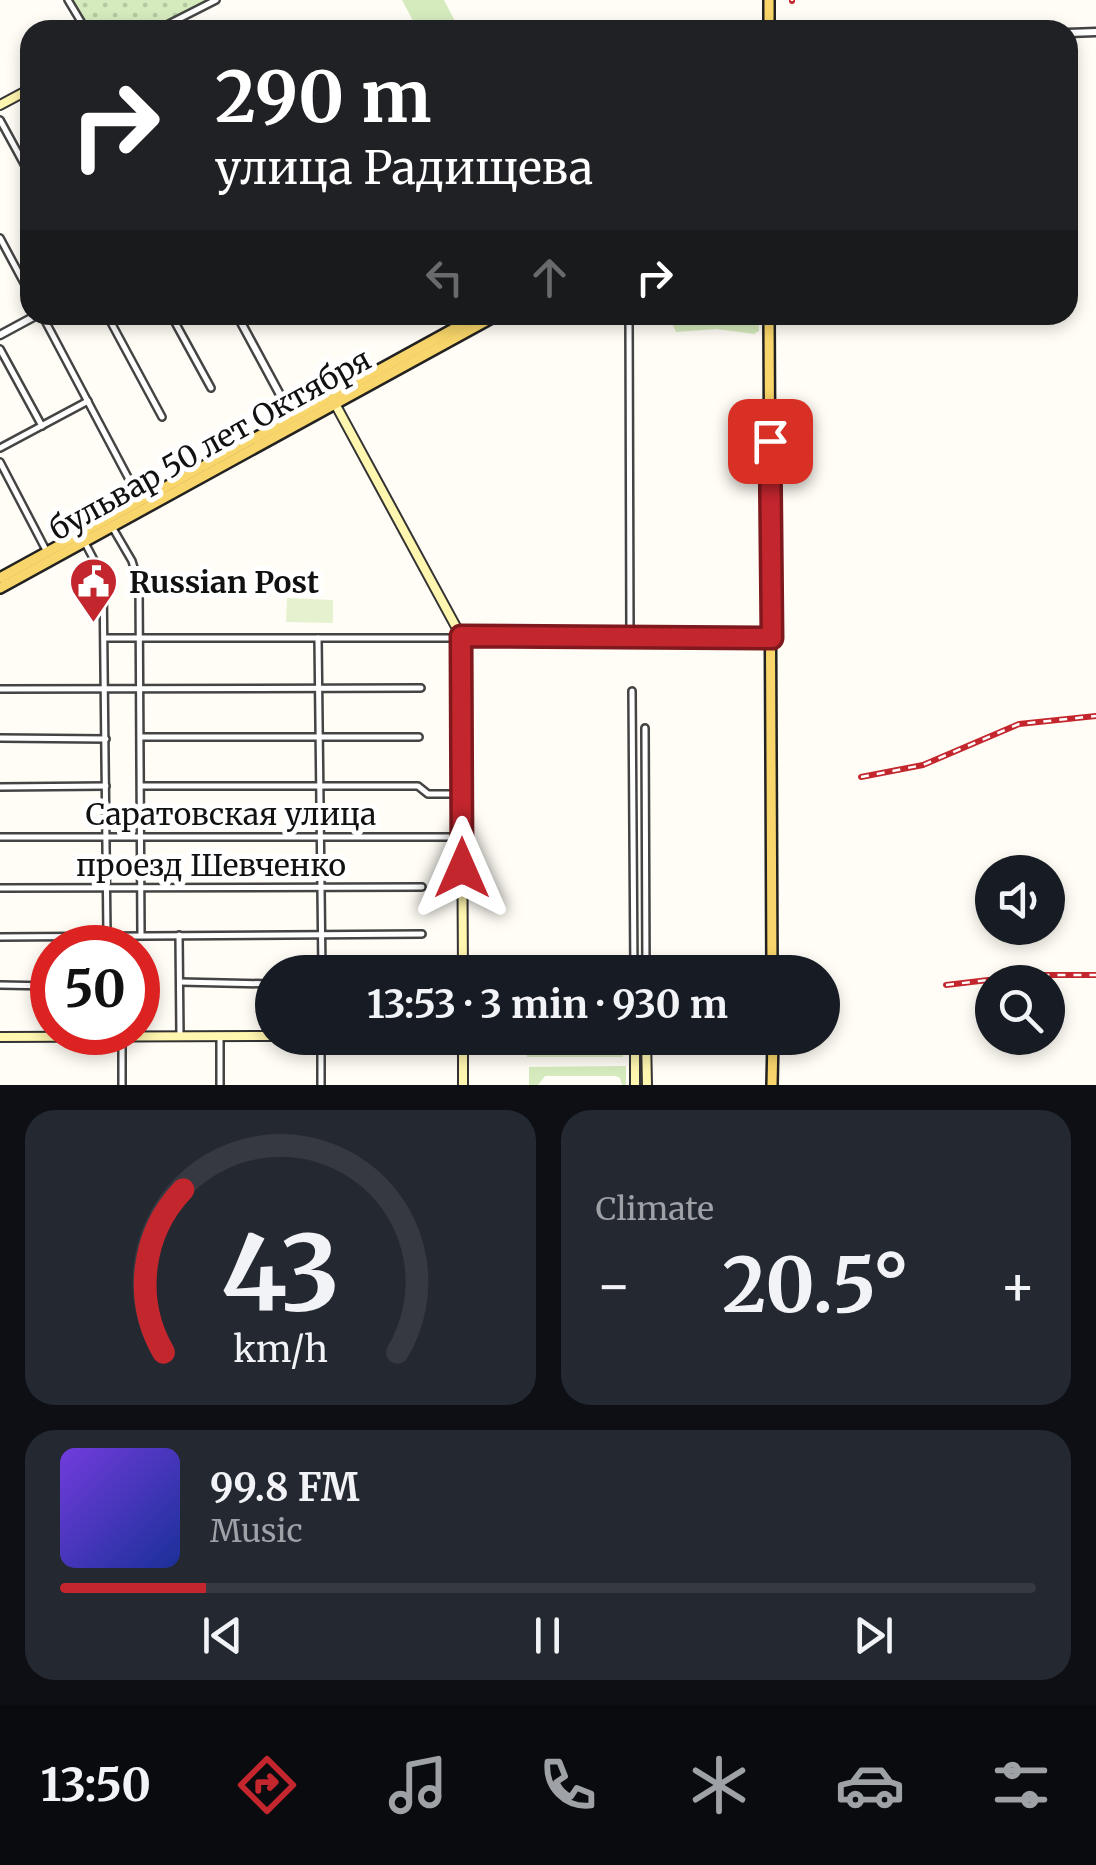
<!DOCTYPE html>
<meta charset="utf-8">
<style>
body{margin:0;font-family:Merriweather,serif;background:#242831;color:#f1f3f6;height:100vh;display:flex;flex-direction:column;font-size:38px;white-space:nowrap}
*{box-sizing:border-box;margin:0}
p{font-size:32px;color:#9ea1a6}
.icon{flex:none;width:55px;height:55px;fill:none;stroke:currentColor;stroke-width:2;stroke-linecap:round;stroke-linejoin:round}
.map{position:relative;height:1085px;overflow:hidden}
.side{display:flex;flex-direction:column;gap:25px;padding:25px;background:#0d0f14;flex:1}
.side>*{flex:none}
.guide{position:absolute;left:20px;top:20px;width:1058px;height:305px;border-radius:30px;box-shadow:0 5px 15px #0003;background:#202124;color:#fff;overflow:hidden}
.controls{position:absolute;left:975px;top:855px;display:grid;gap:20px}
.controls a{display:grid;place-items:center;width:90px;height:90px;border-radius:50%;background:#171b24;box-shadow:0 5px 15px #0003;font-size:50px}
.speed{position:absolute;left:30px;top:925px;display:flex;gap:20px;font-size:50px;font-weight:700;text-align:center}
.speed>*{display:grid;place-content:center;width:130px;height:130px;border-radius:50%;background:#171b24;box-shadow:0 5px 15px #0003;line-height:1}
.speed .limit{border:15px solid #d22;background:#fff;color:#111}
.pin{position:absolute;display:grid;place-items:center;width:85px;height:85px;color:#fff;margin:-42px;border-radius:20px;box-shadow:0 5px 15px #0006}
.me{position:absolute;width:110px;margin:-55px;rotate:0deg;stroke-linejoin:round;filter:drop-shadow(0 0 8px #0008)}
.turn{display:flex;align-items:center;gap:35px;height:210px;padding:0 30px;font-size:45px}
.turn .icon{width:130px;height:130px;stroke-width:2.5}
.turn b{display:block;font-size:70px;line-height:85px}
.lanes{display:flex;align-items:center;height:95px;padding:0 30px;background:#0003;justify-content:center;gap:50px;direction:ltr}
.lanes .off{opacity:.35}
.big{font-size:75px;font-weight:700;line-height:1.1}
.side .card{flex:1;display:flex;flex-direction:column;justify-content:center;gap:15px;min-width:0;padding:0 35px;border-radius:30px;background:#242831}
.side .dial{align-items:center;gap:0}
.dial svg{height:260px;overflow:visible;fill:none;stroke:#363941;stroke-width:7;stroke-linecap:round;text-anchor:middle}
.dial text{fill:#f1f3f6;stroke:none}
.song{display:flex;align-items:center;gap:30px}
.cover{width:120px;height:120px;border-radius:15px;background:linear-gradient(135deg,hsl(260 70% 55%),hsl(230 70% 35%))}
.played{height:10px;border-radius:5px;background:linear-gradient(90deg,#c4262e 15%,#363941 15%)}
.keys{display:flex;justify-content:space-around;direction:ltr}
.heat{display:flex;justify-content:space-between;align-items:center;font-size:55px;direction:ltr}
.side .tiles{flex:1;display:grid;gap:25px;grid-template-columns:1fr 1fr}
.card:last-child{grid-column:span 2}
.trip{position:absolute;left:255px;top:955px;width:585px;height:100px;border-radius:50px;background:#171b24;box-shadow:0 5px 15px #0003;font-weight:700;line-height:100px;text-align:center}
.tabs{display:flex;height:160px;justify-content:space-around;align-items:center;background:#090b0e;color:#9ea1a6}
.tabs .icon{width:70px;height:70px}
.tabs .current{color:#c4262e}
.tabs b{font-size:45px;color:#f1f3f6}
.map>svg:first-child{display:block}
</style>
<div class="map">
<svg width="1096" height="1085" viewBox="0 0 1096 1085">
<defs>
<pattern id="garden-dots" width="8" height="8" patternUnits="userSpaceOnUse" patternTransform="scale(2.5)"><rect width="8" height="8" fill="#d5ebbd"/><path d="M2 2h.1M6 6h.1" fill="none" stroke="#b6c8a1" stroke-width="1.8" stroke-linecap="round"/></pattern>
</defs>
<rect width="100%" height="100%" fill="#fffdf5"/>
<!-- grass -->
<g fill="#d5ebbd">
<polygon points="402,0 444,0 458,27 418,30"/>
<polygon points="668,315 758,315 759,331 754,334 717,329 676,332"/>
<polygon points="623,1041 623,1057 527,1057 527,1042"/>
<polygon points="626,1066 626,1085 622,1085 620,1078 616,1076 545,1076 538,1085 529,1085 529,1067"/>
</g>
<!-- garden -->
<polygon fill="url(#garden-dots)" points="69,0 213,0 156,30 88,30"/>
<!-- pitch -->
<polygon fill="#e6f2cf" points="287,598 333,600 333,623 286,622"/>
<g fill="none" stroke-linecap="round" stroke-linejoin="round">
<defs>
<g id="minor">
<polyline points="68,0 86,30"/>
<polyline points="157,30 216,0"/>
<polyline points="0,120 30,175"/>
<polyline points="0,238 30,294"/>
<polyline points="42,315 140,500"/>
<polyline points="107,315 162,417"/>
<polyline points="171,315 211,388"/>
<polyline points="629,315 630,637"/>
<polyline points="0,349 42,426"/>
<polyline points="0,448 88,401"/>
<polyline points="0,462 47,552"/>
<polyline points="111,525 132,561 139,585 141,935"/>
<polyline points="84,541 103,577 107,935"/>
<polyline points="104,638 769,638"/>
<polyline points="318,638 322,972"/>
<polyline points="0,689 421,688"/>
<polyline points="632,691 634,972"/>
<polyline points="645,728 646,972"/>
<polyline points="141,737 419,737"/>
<polyline points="0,738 106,739"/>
<polyline points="141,786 418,786 428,794 462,794"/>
<polyline points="0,787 106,786"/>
<polyline points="0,837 462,837"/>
<polyline points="0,888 422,887"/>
<polyline points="179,935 180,1037"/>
<polyline points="0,937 422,934"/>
<polyline points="69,948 69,937"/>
<polyline points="180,982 272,984"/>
<polyline points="0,985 52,986"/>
<polyline points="122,1036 122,1085"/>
<polyline points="220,1036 220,1085"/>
<polyline points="321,1038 321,1085"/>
</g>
<g id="tertiary">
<polyline points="1068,33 1096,32"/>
<polyline points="237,315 292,417"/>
<polyline points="0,335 37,315"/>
</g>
<g id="secondary">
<polyline points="0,105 30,89"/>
<polyline points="333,400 461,636 463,972"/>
<polyline points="0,1037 272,1036"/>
<polyline points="463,1038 463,1085"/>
<polyline points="635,1038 635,1085"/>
<polyline points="646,1038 647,1085"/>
</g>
<g id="primary">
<polyline points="769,0 769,30"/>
<polyline points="769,315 772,972"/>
<polyline points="0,578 479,315"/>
<polyline points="0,588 497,315"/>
<polyline points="772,1085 773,1038"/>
</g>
</defs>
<!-- minor casing -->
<use href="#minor" stroke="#444" stroke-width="10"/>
<!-- tertiary casing -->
<use href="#tertiary" stroke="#444" stroke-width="11"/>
<!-- secondary casing -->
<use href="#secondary" stroke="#333" stroke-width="12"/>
<!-- primary casing -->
<use href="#primary" stroke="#222" stroke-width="14"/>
<!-- minor -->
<use href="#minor" stroke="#fff" stroke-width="5"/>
<!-- tertiary -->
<use href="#tertiary" stroke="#fff" stroke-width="6"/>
<!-- secondary -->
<use href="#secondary" stroke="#fff6b0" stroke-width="8"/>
<!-- primary -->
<use href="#primary" stroke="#f9d66b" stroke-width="9"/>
<defs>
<g id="rail">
<polyline points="792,0 792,1"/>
<polyline points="861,777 923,765 1019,724 1096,716"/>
<polyline points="946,985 1031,975 1096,975"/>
</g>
</defs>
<!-- rail casing -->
<use href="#rail" stroke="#c4262e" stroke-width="6"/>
<!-- rail -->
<use href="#rail" stroke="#fff" stroke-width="2.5" stroke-dasharray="8" stroke-linecap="butt"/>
</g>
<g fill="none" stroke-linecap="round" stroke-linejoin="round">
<defs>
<polyline id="route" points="462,868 461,636 772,638 770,441"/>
</defs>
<!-- route casing -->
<use href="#route" stroke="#7f191e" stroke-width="25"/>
<!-- route -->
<use href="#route" stroke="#c4262e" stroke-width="18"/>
</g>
<!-- icons -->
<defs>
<symbol id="civic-pin" viewBox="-11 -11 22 30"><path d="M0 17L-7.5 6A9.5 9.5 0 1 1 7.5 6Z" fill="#c4262e" stroke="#fff"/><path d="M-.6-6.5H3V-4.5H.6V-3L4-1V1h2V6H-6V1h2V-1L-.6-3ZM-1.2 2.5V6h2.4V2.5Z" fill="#fff"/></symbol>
</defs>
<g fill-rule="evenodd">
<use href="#civic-pin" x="66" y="554" width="55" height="75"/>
</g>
<g text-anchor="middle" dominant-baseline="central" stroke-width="10" stroke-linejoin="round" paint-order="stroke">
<!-- street labels -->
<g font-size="30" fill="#111" stroke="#fff">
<text transform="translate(210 444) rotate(-29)">бульвар 50 лет Октября</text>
<text x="231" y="814">Саратовская улица</text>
<text x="211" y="865">проезд Шевченко</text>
</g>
<!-- poi labels -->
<g font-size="30" font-weight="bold" fill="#111" stroke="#fff" text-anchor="start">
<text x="129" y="582">Russian Post</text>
</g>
</g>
</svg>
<div class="controls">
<a><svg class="icon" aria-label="sound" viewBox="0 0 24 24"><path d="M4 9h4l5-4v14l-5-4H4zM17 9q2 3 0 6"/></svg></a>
<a><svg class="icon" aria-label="search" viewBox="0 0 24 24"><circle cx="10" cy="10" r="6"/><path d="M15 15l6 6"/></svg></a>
</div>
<div class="speed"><div class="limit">50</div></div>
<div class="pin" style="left:770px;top:441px;background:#d93025"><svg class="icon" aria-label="arrive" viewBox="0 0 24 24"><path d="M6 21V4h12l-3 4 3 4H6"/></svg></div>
<svg class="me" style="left:462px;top:868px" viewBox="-20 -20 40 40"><path d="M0-17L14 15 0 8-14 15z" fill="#c4262e" stroke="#fff" stroke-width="4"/></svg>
<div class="trip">13:53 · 3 min · 930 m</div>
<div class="guide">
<div class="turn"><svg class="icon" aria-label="right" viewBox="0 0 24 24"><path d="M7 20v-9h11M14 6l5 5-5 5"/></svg><div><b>290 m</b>улица Радищева</div></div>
<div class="lanes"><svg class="icon off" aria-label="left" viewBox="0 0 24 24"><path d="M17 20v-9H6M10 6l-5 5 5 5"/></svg><svg class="icon off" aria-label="ahead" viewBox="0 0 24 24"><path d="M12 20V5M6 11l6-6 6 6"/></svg><svg class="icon" aria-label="right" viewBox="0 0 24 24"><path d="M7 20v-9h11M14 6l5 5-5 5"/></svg></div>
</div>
</div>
<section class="side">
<div class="tiles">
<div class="card dial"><svg viewBox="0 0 100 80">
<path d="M14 69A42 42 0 1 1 86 69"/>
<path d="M14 69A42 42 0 0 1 20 19" stroke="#c4262e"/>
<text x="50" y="56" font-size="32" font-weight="700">43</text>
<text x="50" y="72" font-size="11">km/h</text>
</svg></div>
<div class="card"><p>Climate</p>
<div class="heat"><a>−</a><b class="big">20.5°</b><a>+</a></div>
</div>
<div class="card">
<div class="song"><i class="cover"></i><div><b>99.8 FM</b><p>Music</p></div></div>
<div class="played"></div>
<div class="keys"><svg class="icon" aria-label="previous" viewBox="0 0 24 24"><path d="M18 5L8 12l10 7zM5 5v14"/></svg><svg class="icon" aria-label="pause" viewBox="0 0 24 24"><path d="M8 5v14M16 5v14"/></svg><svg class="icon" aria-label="next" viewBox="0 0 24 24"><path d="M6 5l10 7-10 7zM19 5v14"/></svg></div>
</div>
</div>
</section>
<nav class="tabs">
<b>13:50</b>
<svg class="icon current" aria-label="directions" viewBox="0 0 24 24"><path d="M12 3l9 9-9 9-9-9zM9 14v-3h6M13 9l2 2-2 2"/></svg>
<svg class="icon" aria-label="music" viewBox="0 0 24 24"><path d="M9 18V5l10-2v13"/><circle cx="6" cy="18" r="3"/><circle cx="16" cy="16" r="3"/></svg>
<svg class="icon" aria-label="phone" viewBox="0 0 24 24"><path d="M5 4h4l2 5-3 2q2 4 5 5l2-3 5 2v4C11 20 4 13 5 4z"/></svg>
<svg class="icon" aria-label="climate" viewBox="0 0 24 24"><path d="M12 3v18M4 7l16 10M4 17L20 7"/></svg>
<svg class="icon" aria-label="car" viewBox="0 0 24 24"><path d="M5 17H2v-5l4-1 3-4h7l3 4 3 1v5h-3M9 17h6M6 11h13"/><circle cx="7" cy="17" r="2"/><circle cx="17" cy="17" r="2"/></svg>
<svg class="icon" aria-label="filters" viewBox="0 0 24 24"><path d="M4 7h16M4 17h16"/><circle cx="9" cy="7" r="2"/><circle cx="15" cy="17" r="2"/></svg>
</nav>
